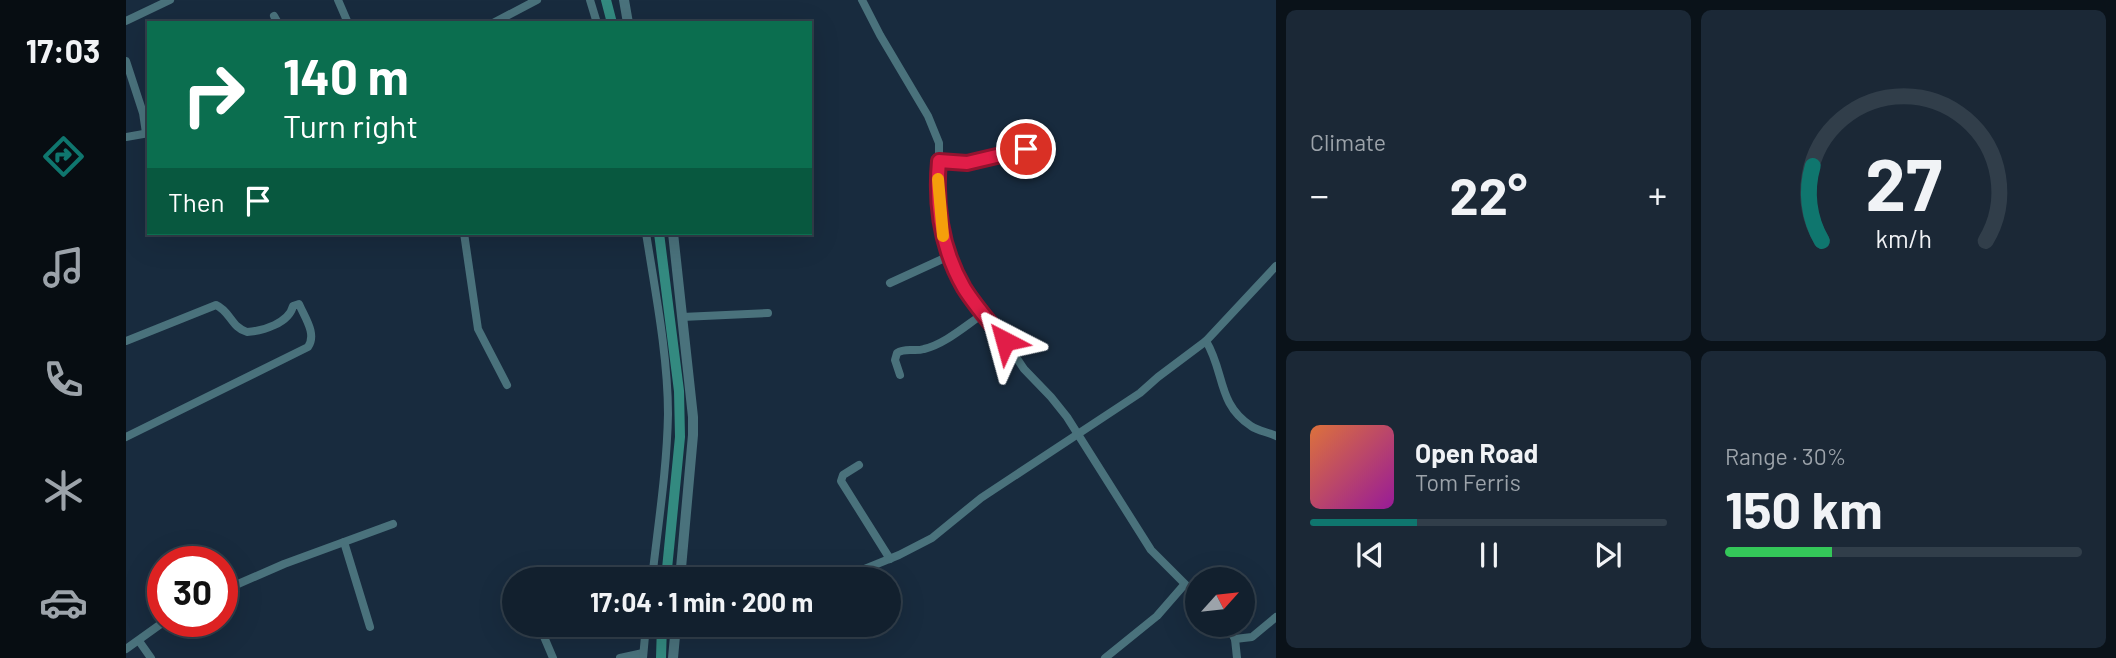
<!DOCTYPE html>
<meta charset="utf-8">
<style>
body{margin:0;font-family:Barlow,sans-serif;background:#1b2836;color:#f1f3f6;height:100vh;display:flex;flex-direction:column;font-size:26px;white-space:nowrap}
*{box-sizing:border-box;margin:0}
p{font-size:23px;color:#9ca3aa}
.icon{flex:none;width:38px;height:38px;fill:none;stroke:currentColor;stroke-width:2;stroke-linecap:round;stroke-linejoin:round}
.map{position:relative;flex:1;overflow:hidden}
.sheet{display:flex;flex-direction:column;gap:10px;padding:10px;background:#0a1219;width:840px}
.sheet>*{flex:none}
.guide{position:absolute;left:21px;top:21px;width:665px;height:214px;border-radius:0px;box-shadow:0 7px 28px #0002,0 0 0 2px #313e4a;background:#0b6e4f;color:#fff;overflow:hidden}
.needle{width:46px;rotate:63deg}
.controls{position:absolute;left:1059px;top:567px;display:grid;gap:14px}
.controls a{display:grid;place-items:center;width:70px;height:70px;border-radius:50%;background:#12202e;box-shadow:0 7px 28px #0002,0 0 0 2px #313e4a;font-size:35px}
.speed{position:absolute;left:21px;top:546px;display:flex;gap:14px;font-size:35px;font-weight:700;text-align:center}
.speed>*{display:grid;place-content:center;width:91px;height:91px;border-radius:50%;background:#12202e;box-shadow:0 7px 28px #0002,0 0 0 2px #313e4a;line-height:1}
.speed .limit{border:10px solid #d22;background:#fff;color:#111}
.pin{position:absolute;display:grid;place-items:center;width:60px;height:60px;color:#fff;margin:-30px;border:4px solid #fff;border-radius:50%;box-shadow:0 2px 7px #0007}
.me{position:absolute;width:77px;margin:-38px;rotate:321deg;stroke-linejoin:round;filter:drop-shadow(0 0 5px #0008)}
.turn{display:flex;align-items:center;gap:24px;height:147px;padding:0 21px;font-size:32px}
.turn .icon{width:91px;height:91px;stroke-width:2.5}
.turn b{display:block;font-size:49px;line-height:60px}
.then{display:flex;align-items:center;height:66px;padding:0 21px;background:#0003;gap:14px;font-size:26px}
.big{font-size:52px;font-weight:700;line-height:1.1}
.sheet .card{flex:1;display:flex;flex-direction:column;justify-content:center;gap:10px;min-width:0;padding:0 24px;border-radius:10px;background:#1b2836}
.sheet .dial{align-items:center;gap:0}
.dial svg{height:182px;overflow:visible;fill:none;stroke:#313e4a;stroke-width:7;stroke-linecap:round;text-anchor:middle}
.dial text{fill:#f1f3f6;stroke:none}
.song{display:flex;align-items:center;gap:21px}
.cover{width:84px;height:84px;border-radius:10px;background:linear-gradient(135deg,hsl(20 70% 55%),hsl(300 70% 35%))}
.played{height:7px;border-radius:4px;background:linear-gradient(90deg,#0f766e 30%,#313e4a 30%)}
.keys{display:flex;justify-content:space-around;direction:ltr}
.heat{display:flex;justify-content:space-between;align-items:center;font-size:38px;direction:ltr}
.charge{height:10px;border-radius:5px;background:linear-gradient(90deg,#34c759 30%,#313e4a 0)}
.sheet .tiles{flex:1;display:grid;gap:10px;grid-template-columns:repeat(2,1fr)}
.trip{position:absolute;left:376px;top:567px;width:399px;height:70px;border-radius:35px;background:#12202e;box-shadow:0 7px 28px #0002,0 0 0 2px #313e4a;font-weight:700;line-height:70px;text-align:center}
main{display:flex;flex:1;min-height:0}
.tabs{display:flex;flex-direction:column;width:126px;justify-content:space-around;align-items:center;background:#070d12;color:#9ca3aa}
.tabs .icon{width:49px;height:49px}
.tabs .active{color:#0f766e}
.tabs b{font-size:32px;color:#f1f3f6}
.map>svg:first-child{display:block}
</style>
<main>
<nav class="tabs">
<b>17:03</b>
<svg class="icon active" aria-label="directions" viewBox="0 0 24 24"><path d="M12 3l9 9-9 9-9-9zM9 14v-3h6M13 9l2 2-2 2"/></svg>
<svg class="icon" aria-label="music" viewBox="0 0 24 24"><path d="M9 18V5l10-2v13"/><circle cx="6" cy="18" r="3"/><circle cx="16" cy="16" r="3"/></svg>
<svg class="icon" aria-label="phone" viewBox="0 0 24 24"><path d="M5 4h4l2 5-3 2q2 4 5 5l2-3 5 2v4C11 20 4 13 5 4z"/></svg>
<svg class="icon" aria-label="climate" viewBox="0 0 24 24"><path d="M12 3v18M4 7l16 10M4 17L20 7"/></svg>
<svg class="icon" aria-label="car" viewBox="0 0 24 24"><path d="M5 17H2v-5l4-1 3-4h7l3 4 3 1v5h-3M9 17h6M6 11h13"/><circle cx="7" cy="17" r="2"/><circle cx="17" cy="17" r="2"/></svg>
</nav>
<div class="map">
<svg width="1150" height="658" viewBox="0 0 1150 658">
<rect width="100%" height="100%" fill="#182b3e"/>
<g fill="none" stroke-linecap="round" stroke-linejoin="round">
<!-- canal -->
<g stroke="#338a80" stroke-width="10">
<polyline points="480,0 486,23"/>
<polyline points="533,233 553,391 554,437 540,579"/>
<polyline points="535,658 536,625"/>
</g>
<!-- minor -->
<g stroke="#4a727c" stroke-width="8">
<polyline points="212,0 222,23"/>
<polyline points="464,0 471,23"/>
<polyline points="736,0 754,35 802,116 813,143 813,161 811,187 817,234 823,256 838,287 879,341 898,369 925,397 941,417 1025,550 1071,596"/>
<polyline points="148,16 152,23"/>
<polyline points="0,21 44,0"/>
<polyline points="367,23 411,0"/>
<polyline points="0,61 17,113 20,133"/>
<polyline points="0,137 23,133"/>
<polyline points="813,161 841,163 900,149"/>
<polyline points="338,233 352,329 381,385"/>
<path d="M520 233C529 290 542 356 542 414 541 469 532 525 526 579"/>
<polyline points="764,283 823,256"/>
<polyline points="556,317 642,313"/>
<path d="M0 341 90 305C104 311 106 328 121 332 137 331 163 323 167 306L173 304C179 318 191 334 182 347L0 437"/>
<path d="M1080 341C1099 372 1091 404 1125 426 1132 431 1142 432 1150 436"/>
<path d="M774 375 769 360 771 353C780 347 788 352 798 349 819 344 839 326 857 314"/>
<polyline points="733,465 717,475 715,481 764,559"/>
<polyline points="218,542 244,627"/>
<polyline points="714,579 773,555 806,538 855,498 1014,393 1032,377 1080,341 1150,266"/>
<polyline points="96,591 158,564 267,524"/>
<polyline points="413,625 427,658"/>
<polyline points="1101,625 1109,639 1111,658"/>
<polyline points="549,631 564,633 590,625"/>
<polyline points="1109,639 1126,637 1150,617"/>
<polyline points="13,641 25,658"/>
<polyline points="0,649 39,621"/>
<polyline points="494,658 517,653"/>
<polyline points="517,658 520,625"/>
<polyline points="979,658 1031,616 1058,585"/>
</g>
<!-- tertiary -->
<g stroke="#4a727c" stroke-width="10">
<polyline points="498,0 502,23"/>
<polyline points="547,233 567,417 567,435 554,579"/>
<polyline points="547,658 550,625"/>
</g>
</g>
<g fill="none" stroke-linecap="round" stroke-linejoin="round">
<defs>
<path id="route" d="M879 341C865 324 850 307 838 288 816 250 809 205 813 161L841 163 900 149"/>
</defs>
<!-- route casing -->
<use href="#route" stroke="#92132f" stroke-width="18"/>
<!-- route -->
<use href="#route" stroke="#e11d48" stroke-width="12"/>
<!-- slow -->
<polyline stroke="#f59e0b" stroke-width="12" points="812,179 817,236"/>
</g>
</svg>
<div class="controls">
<a><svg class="needle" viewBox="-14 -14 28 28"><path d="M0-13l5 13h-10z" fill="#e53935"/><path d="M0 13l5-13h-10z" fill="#9ca3aa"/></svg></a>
</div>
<div class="speed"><div class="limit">30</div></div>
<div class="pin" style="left:900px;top:149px;background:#d93025"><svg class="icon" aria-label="arrive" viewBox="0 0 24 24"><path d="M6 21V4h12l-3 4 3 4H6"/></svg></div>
<svg class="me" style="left:879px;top:341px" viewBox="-20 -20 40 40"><path d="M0-17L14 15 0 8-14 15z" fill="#e11d48" stroke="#fff" stroke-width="4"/></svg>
<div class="trip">17:04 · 1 min · 200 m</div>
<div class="guide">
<div class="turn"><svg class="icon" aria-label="right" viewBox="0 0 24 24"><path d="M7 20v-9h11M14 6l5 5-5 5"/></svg><div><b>140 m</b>Turn right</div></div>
<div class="then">Then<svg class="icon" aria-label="arrive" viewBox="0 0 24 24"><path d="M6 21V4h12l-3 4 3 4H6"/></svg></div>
</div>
</div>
<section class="sheet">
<div class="tiles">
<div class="card"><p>Climate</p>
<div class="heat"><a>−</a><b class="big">22°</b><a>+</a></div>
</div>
<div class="card dial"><svg viewBox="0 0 100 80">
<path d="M14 69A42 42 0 1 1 86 69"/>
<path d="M14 69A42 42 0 0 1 10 36" stroke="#0f766e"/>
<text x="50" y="56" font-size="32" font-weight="700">27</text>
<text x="50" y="72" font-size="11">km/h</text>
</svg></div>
<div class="card">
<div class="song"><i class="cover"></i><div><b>Open Road</b><p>Tom Ferris</p></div></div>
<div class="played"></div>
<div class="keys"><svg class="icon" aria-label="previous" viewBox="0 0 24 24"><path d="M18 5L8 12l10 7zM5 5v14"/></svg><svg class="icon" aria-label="pause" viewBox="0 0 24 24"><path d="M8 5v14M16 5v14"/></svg><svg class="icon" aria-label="next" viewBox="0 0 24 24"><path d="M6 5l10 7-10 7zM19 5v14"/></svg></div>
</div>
<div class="card"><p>Range · 30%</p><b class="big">150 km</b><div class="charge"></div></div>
</div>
</section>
</main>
